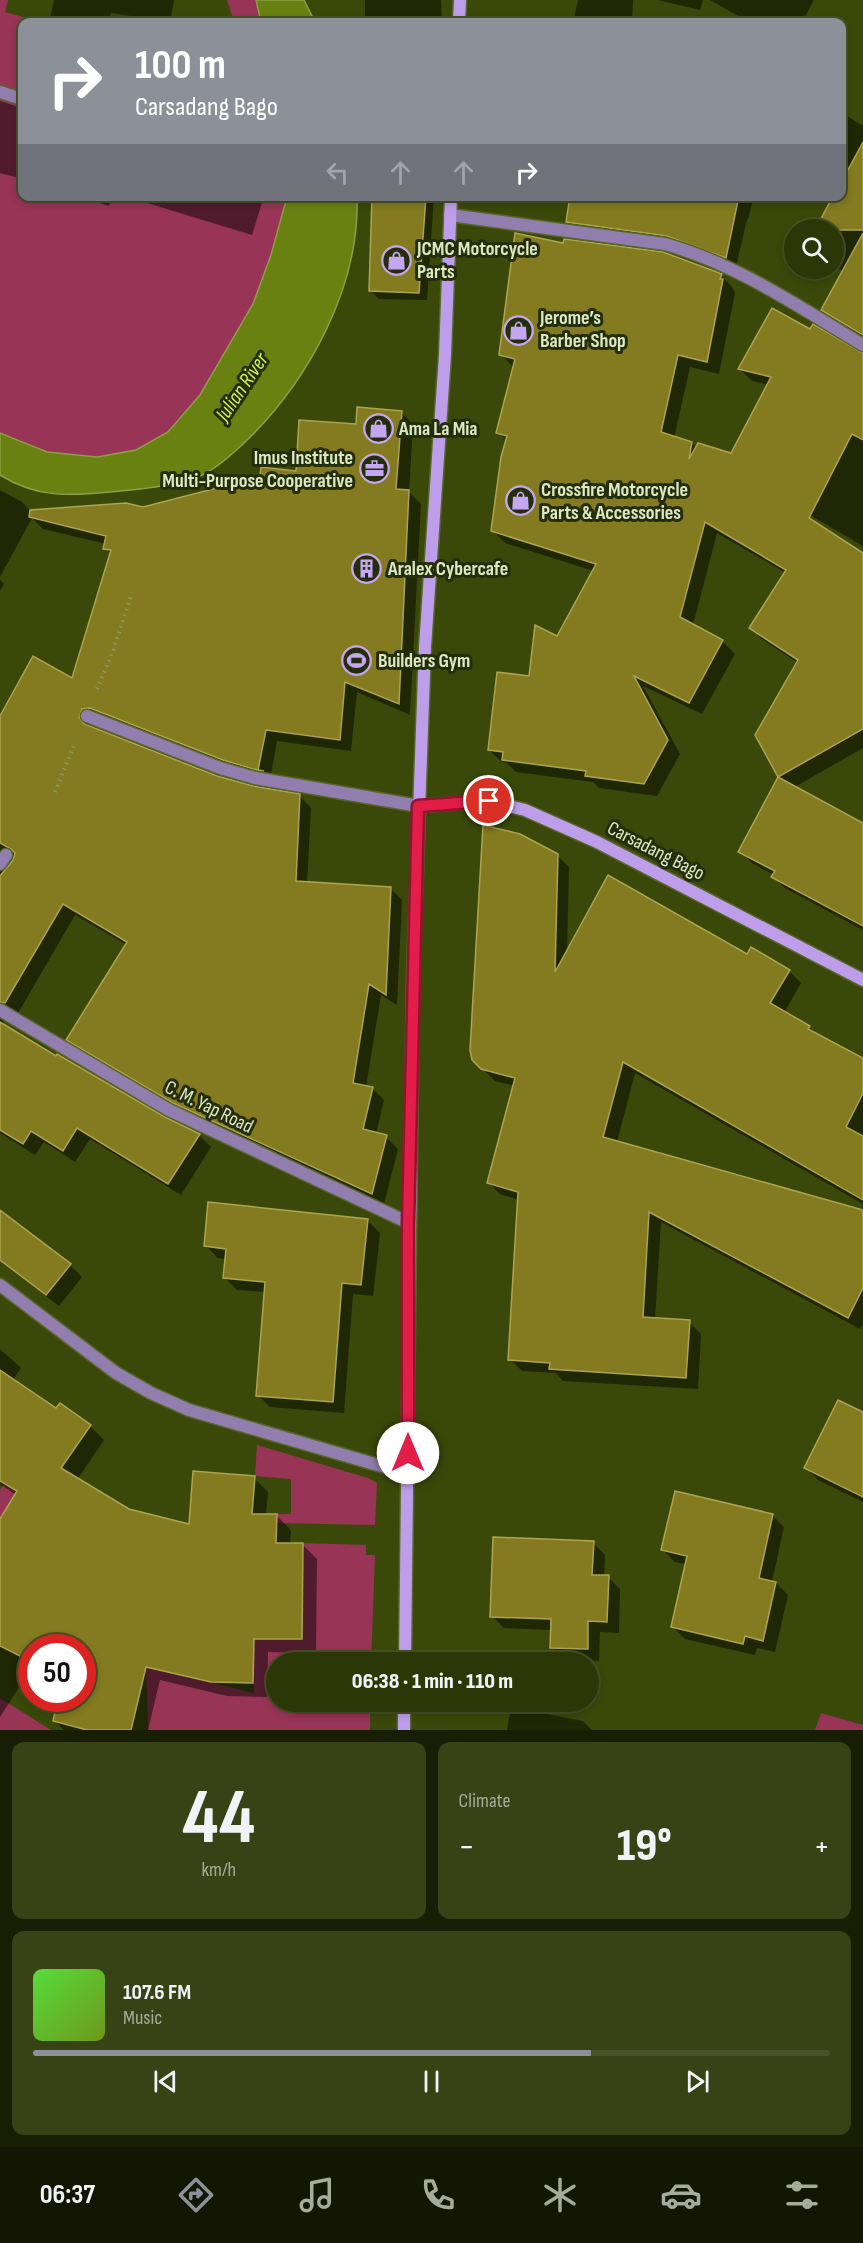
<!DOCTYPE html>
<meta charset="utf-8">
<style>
body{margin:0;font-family:"Sofia Sans Condensed",sans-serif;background:#384215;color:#f1f3f6;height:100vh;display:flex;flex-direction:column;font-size:22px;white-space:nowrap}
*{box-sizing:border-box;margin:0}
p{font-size:20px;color:#a6ac9b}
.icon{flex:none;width:33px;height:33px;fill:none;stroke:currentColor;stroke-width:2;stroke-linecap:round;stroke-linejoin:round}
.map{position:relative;height:1730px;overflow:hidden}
.drawer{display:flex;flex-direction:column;gap:12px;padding:12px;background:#181e04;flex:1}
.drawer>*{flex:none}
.hud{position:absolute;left:18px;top:18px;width:828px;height:183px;border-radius:12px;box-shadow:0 3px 9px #0003,0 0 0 2px #485128;background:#8c9099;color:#fff;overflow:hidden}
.tools{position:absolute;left:784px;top:219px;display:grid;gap:12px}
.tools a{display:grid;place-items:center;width:60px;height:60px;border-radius:50%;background:#2c3707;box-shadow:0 3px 9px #0003,0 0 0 2px #485128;font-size:30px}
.speed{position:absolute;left:18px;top:1634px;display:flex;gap:12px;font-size:30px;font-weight:700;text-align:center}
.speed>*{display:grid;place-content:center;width:78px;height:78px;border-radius:50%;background:#2c3707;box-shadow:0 3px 9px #0003,0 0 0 2px #485128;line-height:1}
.speed .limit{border:9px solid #d22;background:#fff;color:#111}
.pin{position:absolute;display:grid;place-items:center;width:51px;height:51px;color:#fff;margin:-26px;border:3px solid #fff;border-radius:50%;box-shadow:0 2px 6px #0007}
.me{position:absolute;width:66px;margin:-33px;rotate:0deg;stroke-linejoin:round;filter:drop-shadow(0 0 4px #0008)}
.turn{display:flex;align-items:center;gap:21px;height:126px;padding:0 18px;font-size:27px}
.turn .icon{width:78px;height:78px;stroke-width:2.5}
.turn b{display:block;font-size:42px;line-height:51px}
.lanes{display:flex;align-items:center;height:57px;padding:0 18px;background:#0003;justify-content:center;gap:30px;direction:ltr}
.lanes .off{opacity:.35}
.big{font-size:45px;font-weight:800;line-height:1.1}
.drawer .widget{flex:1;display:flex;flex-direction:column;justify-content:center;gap:9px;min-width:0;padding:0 21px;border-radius:12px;background:#384215}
.drawer .dial{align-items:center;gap:0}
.dial b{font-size:78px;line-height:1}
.song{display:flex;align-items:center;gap:18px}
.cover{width:72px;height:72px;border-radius:9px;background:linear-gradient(135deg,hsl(110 70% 55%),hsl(80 70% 35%))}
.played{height:6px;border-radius:3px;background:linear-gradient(90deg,#8c9099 70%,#485128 70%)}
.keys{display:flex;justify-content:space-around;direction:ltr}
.heat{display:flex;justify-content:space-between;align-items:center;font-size:33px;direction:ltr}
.drawer .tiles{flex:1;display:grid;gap:12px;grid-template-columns:1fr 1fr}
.widget:last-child{grid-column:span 2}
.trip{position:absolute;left:266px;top:1652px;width:333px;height:60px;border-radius:30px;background:#2c3707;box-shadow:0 3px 9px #0003,0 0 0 2px #485128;font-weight:800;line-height:60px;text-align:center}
.tab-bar{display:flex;height:96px;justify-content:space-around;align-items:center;background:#121603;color:#a6ac9b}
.tab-bar .icon{width:42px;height:42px}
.tab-bar .selected{color:#8c9099}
.tab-bar b{font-size:27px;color:#f1f3f6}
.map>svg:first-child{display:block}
</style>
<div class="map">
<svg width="863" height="1730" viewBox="0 0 863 1730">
<rect width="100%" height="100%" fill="#3a4909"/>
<!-- green -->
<g fill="#983456">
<polygon points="0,0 8,0 5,12 41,22 22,22 22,196 287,197 271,255 253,304 200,395 168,432 136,450 97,457 47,452 0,433"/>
<polygon points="227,0 256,0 261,22 234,22"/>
<polygon points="257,1445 368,1478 377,1483 375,1525 277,1523 277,1514 291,1514 291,1479 255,1476"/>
<polygon points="4,1484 17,1491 0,1519 0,1490"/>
<polygon points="303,1543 366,1545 366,1555 375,1555 371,1662 276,1662 276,1701 370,1701 370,1730 148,1730 146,1667 254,1693 254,1639 302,1639"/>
<polygon points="0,1698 51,1730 0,1730"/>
<polygon points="821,1713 863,1725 863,1730 815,1730"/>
</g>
<!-- water -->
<g fill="#688111" stroke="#8ba046" stroke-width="1.5">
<polygon points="256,0 304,0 315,22 261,22"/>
<path d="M287 197H357C360 287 308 382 244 443 231 455 216 469 200 476 179 485 134 490 110 492 68 496 37 498 0 475V433L47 452 97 457 136 450 168 432 200 395 253 304 271 255Z"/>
</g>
<!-- shadow -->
<g fill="#0007">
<polygon points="54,0 174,0 170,22 111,13 108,22 49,22"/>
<polygon points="365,0 441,0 442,22 365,22"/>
<polygon points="578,0 633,0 632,22 573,22"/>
<polygon points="658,0 703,0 700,10"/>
<polygon points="710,0 814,0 802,22 749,22"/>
<polygon points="0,101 22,108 22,179 0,173"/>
<polygon points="842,113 863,126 863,282 834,266 834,230 842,196 842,184 846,176 842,174"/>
<polygon points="79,196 112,196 109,206"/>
<polygon points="124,196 264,196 252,235"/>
<polygon points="373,196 434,196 427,300 379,299 370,290"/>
<polygon points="572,196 754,196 748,220 747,219 736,267 679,246 578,232 568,222"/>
<polygon points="721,275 733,288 735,293 719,374 690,367 674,438 691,443 697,448 732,455 769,385 752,381 740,369 811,332 863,354 863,546 798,508 863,600 863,748 793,788 863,825 863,930 785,888 773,876 774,875 752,863 740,851 779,777 757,735 798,663 763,640 751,628 786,573 717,533 693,625 722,641 735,654 702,714 643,686 680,754 657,796 599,788 593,782 516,772 507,763 502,762 489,750 530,678 557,638 594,571 505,543 492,530 507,441 498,432 513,367 501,354"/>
<polygon points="846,325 863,329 863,339 856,334"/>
<polygon points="401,412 413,424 409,492 421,504 410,715 357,692 351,751 277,741 270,780 94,721 91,728 217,777 253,787 299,795 311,808 307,884 390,888 402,900 397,1005 381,995 366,1087 372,1088 384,1100 376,1134 386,1137 398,1149 384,1204 186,1114 80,1051 68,1039 127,945 75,915 17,1015 4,1019 4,1026 164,1118 199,1135 211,1147 181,1195 90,1139 75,1162 44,1142 35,1155 0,1133 0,719 73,680 111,554 105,548 106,544 43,529 32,518 0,577 0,490 22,502 31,511 143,508 297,473 358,425"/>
<polygon points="0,580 4,584 0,591"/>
<polygon points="557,855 569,867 567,953 747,956 789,971 801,983 784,1013 809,1027 817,1035 863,1057 863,1204 635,1073 617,1142 861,1210 863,1206 863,1324 860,1329 661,1222 655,1319 689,1322 701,1334 698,1389 563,1381 556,1373 522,1371 510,1359 519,1200 500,1194 488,1182 515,1086 495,1081 473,1059"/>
<polygon points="0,1212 70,1265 82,1277 59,1306 0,1261"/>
<polygon points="368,1221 380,1233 373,1296 353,1294 344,1413 270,1407 258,1395 266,1292 237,1290 225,1278 227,1259 218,1258 206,1246"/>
<polygon points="0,1349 21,1368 13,1380 56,1410 90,1426 104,1440 77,1480 129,1510 190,1526 254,1478 268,1492 266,1515 277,1516 291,1530 290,1545 303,1545 317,1559 316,1653 268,1652 267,1697 227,1696 160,1680 148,1730 64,1730 55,1721 60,1698 82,1698 82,1647 32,1647 32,1667 0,1717 0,1521 16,1495 0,1484"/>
<polygon points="863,1414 863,1502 818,1480 806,1468"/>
<polygon points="772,1515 784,1527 772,1582 776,1583 788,1595 775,1652 757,1648 755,1655 685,1639 673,1627 687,1564 675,1562 663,1550"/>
<polygon points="593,1543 605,1555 604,1577 608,1577 620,1589 619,1633 600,1632 599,1661 564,1659 552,1647 552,1630 504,1628 492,1616"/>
<polygon points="511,1707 583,1721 592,1730 507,1730"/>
</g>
<!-- building -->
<g fill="#847a1f" stroke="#ada44e" stroke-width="1.5">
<polygon points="863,142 863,230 815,230 833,196 842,196 842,181"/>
<polygon points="372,196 426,196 419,293 369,291"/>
<polygon points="570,196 739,196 726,258 667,236 566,222"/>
<polygon points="515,233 563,243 564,239 663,252 722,274 720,279 723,279 707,362 678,355 661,432 692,442 689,459 698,443 731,453 771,377 738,369 772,308 810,329 813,324 863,353 863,440 852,434 809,518 863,553 863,729 778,777 755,735 798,660 749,628 786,570 705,522 680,617 723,640 689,703 634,676 668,740 644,784 585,776 586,771 502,760 503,752 488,750 497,672 529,676 535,625 557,636 596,564 491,531 501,457 507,436 496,433 515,359 499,355"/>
<polygon points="863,233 863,335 821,310"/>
<polygon points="357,407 402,411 396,489 409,490 399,704 345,682 340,740 266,730 258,770 264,771 257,770 223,760 90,708 82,709 79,717 84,724 217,776 253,786 300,794 296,881 391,887 386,995 369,984 353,1083 373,1087 363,1129 387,1135 372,1194 173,1103 66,1040 127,942 63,904 5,1003 0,1002 0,876 13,860 15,853 11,849 0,843 0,716 33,656 72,678 111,550 103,549 106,536 29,517 30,510 126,503 143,507 260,477 261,467 296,471 299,420 356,424"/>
<polygon points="778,777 863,823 863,926 771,877 775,871 738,852"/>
<polygon points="483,825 520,834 558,854 555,972 608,875 747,954 751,947 790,970 770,1003 810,1026 808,1029 863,1058 863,1093 846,1127 863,1136 863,1200 623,1062 603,1137 863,1210 863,1288 848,1318 649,1212 643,1317 690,1320 686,1378 549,1369 550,1363 508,1360 518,1192 487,1183 515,1078 481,1069 472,1060 470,1050"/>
<polygon points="0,1022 56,1056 57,1054 165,1117 200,1134 168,1184 77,1128 63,1151 31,1131 23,1144 0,1130"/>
<polygon points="208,1202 368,1219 361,1285 342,1283 333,1402 256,1396 265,1282 223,1278 226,1249 204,1246"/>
<polygon points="0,1210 71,1264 46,1295 0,1260"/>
<polygon points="0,1370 56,1408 60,1403 91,1425 61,1468 129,1509 189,1524 193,1471 255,1476 252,1514 277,1514 276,1543 303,1543 302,1639 254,1639 253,1683 211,1682 146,1667 131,1730 87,1730 53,1721 58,1698 82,1698 82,1647 32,1647 32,1662 0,1646 0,1519 17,1491 0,1481"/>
<polygon points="838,1400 863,1412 863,1497 804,1468"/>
<polygon points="675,1491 773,1514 759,1578 776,1582 763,1641 745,1636 743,1644 671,1627 687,1556 661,1550"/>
<polygon points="493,1537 594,1541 592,1575 609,1575 607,1622 588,1621 588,1649 550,1648 551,1619 490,1617"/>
</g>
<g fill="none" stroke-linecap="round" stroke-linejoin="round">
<defs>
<g id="lane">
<polyline points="0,92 22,99"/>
<polyline points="0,864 6,855"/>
</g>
<g id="street">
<path d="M450 215 665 244C737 264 799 307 863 345"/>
<polyline points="87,716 220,768 255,778 419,806"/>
<polyline points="0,1010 169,1110 409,1223"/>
<polyline points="0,1285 116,1373 151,1393 189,1410 409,1474"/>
</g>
<g id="secondary">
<polyline points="459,22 460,0"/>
<polyline points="419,806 489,801 525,810 597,842 863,980"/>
<polyline points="405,1662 413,976 425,647 445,355 451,196"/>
<polyline points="404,1730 404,1701"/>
</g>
</defs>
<!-- lane casing -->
<use href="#lane" stroke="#57662a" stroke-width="15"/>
<!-- street casing -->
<use href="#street" stroke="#57662a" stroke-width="15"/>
<!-- secondary casing -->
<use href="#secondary" stroke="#57662a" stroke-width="15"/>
<!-- path -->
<g stroke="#899763" stroke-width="4" stroke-dasharray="1.5 4.5" stroke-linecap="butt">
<polyline points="97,689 113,651 132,593"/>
<polyline points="55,792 75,743"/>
</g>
<!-- lane -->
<use href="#lane" stroke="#917eae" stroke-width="12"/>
<!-- street -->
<use href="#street" stroke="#917eae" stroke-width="12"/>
<!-- secondary -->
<use href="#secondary" stroke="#be9eea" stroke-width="12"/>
</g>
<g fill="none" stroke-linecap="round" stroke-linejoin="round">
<defs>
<polyline id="route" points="408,1453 408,1223 418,806 489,801"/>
</defs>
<!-- route casing -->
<use href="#route" stroke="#92132f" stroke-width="15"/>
<!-- route -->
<use href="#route" stroke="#e11d48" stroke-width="10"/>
</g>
<!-- icons -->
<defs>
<symbol id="shop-ring" viewBox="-11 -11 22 22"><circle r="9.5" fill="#242d0c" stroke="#c5a7f1" stroke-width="1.5"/><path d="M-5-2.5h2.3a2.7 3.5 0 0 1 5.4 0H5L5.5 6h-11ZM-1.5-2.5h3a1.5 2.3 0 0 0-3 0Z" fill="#c5a7f1"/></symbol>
<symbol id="office-ring" viewBox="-11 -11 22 22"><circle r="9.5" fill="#242d0c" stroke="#c5a7f1" stroke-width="1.5"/><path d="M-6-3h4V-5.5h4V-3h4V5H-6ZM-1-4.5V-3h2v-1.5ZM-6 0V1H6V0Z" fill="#c5a7f1"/></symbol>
<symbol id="building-ring" viewBox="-11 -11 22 22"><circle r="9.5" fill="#242d0c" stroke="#c5a7f1" stroke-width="1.5"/><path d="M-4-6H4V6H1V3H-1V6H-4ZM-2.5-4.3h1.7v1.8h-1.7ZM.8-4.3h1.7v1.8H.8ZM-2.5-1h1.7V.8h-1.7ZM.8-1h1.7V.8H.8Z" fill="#c5a7f1"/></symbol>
<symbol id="stadium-ring" viewBox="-11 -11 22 22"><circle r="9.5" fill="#242d0c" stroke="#c5a7f1" stroke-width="1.5"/><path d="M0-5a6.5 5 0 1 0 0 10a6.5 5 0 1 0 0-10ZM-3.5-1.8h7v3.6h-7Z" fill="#c5a7f1"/></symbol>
</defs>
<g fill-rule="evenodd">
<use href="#shop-ring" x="380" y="244" width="33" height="33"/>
<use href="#shop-ring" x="502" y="314" width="33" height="33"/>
<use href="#shop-ring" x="362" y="412" width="33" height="33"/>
<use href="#office-ring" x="358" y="452" width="33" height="33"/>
<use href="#shop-ring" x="504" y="484" width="33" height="33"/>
<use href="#building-ring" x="350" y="552" width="33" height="33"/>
<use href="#stadium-ring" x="340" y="644" width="33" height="33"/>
</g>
<g text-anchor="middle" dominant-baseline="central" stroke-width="6" stroke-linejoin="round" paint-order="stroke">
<!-- poi labels -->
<g font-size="20" font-weight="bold" fill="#dce9c2" stroke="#242d0c" text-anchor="start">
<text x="417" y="249">JCMC Motorcycle<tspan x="417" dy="23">Parts</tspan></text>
<text x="540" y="318">Jerome’s<tspan x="540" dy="23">Barber Shop</tspan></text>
<text x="399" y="429">Ama La Mia</text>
<text x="353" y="458" text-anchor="end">Imus Institute<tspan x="353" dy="23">Multi-Purpose Cooperative</tspan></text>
<text x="541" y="490">Crossfire Motorcycle<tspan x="541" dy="23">Parts &amp; Accessories</tspan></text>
<text x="388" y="569">Aralex Cybercafe</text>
<text x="378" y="661">Builders Gym</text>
</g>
<!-- street labels -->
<g font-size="20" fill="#dce9c2" stroke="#242d0c">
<text transform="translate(656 851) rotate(27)">Carsadang Bago</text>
<text transform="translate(209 1107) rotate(26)">C. M. Yap Road</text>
</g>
<!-- water labels -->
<g font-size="21" font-style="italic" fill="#caf64c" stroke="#242d0c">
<text transform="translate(242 387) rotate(-56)">Julian River</text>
</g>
</g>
</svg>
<div class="tools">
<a><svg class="icon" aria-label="search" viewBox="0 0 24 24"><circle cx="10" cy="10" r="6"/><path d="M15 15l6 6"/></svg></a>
</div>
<div class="speed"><div class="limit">50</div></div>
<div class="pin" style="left:489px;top:801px;background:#d93025"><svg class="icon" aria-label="arrive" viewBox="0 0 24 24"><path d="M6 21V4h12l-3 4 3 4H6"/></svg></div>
<svg class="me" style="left:408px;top:1453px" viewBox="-20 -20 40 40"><circle r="19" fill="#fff"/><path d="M0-13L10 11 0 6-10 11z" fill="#e11d48"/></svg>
<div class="trip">06:38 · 1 min · 110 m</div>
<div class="hud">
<div class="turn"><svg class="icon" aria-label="right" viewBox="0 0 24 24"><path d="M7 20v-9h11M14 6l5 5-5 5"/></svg><div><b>100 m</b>Carsadang Bago</div></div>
<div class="lanes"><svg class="icon off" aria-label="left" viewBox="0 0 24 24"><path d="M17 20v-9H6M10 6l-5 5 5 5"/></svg><svg class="icon off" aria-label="ahead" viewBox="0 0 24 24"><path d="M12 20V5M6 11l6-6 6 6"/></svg><svg class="icon off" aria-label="ahead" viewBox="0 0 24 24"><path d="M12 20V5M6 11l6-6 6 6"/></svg><svg class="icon" aria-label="right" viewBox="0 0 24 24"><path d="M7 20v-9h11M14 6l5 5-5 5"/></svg></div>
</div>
</div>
<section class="drawer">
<div class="tiles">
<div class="widget dial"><b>44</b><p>km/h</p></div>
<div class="widget"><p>Climate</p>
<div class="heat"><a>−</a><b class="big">19°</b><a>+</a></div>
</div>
<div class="widget">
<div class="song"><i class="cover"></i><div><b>107.6 FM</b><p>Music</p></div></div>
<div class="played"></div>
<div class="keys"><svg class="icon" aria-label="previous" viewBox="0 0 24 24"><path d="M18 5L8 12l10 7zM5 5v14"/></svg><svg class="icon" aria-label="pause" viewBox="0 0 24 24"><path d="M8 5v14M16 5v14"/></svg><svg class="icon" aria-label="next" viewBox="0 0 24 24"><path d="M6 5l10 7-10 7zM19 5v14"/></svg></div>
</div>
</div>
</section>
<nav class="tab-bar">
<b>06:37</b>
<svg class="icon selected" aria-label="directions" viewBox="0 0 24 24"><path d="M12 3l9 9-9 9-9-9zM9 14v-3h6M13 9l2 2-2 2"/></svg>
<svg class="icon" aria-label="music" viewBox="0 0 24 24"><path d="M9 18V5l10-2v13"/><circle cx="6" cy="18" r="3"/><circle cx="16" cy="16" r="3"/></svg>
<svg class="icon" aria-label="phone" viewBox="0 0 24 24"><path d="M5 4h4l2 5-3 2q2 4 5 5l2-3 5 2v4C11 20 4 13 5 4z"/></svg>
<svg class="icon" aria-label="climate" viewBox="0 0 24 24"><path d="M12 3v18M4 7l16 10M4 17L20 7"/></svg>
<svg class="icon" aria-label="car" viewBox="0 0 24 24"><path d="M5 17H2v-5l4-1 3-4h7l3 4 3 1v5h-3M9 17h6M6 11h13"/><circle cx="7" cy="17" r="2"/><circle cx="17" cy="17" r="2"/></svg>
<svg class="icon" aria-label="filters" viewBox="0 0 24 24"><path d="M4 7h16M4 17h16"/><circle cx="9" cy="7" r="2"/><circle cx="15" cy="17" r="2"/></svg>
</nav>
